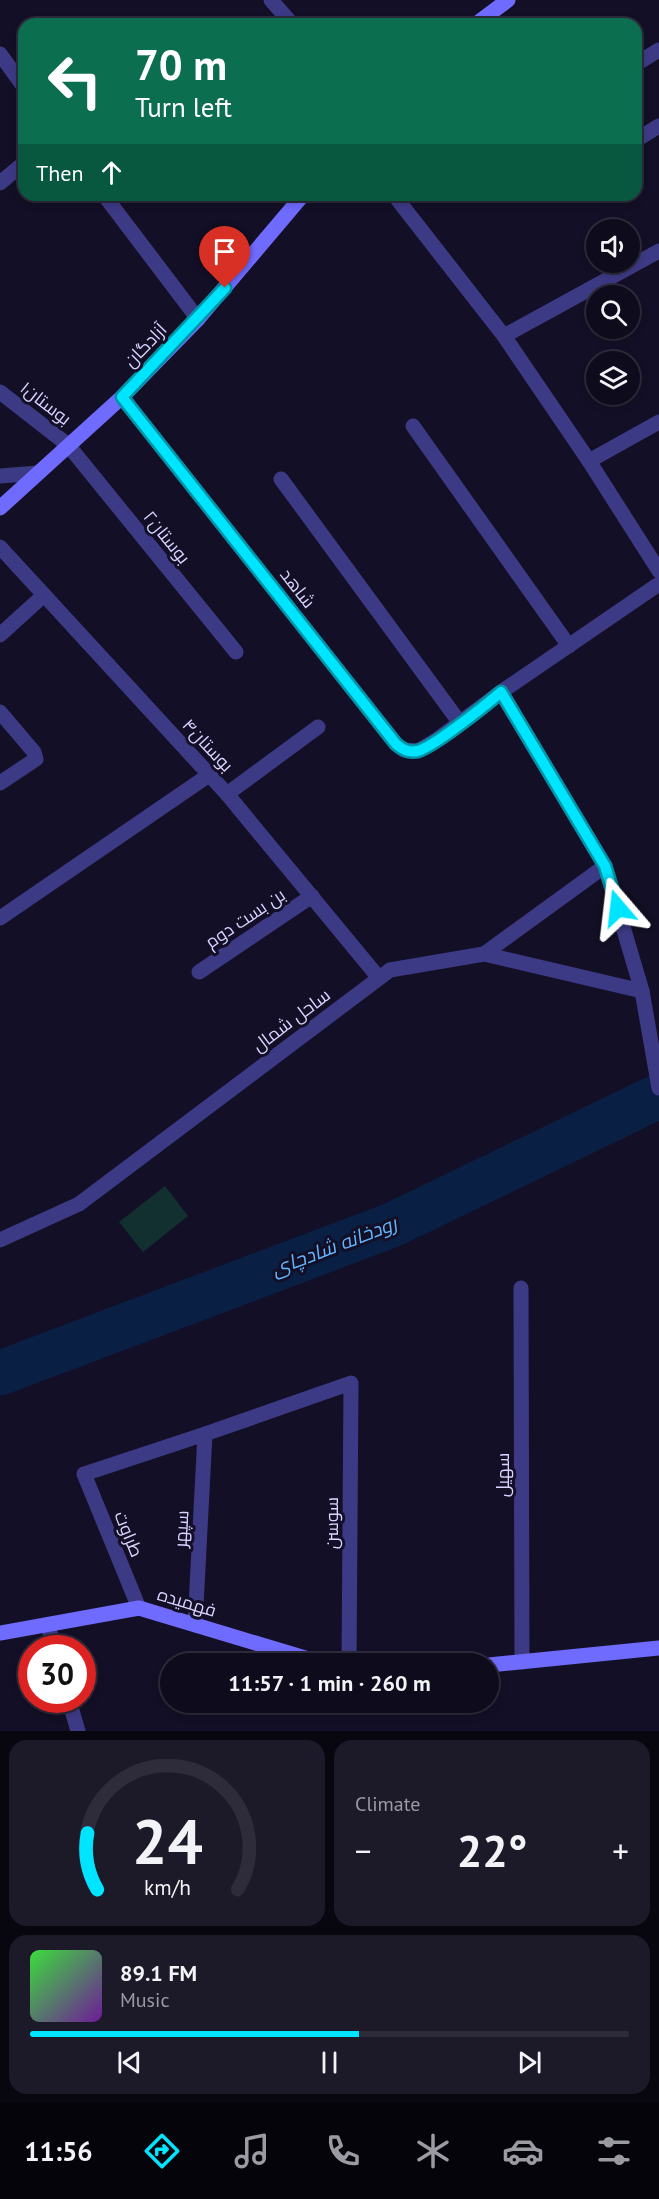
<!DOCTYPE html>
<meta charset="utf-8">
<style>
body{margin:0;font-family:"PT Sans",Cairo,sans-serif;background:#1c1929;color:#f1f3f6;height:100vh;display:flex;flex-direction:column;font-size:22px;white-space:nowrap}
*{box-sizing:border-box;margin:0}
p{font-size:20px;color:#9b9ba3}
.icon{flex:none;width:33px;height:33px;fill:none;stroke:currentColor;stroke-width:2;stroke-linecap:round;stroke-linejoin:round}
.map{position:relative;height:1731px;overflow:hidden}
.panel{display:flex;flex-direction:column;gap:9px;padding:9px;background:#08060f;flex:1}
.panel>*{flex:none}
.guide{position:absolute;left:18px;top:18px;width:624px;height:183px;border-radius:18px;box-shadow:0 3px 9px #0003,0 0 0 2px #2e2b3b;background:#0b6e4f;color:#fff;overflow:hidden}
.tools{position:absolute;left:586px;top:219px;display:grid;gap:12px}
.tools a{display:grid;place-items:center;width:54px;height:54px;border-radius:50%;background:#0e0b1c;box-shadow:0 3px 9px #0003,0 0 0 2px #2e2b3b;font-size:30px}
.speed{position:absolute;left:18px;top:1635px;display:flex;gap:12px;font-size:30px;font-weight:700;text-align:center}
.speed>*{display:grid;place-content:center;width:78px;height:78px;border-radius:50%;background:#0e0b1c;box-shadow:0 3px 9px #0003,0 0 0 2px #2e2b3b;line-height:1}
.speed .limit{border:9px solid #d22;background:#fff;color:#111}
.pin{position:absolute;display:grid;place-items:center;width:51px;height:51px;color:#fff;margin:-62px -26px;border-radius:50% 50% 50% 0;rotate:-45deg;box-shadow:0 0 6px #0007}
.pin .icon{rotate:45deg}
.me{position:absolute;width:66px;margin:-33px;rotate:343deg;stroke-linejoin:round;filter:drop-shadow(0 0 4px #0008)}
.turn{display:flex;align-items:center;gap:21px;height:126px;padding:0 18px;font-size:27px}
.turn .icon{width:78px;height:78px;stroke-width:2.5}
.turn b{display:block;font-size:42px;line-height:51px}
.then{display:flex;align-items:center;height:57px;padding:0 18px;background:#0003;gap:12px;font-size:22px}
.big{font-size:45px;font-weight:800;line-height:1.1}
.panel .tile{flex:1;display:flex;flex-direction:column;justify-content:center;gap:9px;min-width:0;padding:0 21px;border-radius:18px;background:#1c1929}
.panel .dial{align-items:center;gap:0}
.dial svg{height:156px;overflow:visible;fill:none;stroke:#2e2b3b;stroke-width:7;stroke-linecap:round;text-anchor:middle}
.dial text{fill:#f1f3f6;stroke:none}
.song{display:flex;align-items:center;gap:18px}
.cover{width:72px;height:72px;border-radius:9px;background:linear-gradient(135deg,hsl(120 70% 55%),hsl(280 70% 35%))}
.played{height:6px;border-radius:3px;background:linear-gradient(90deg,#00e5ff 55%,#2e2b3b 55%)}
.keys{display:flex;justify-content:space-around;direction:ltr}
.heat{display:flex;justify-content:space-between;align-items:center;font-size:33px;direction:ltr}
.panel .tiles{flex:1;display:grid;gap:9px;grid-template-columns:1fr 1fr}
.tile:last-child{grid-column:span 2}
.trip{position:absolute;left:160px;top:1653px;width:339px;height:60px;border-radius:30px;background:#0e0b1c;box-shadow:0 3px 9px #0003,0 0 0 2px #2e2b3b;font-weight:800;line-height:60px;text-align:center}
.menu{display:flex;height:96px;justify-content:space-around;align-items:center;background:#06040b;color:#9b9ba3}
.menu .icon{width:42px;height:42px}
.menu .active{color:#00e5ff}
.menu b{font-size:27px;color:#f1f3f6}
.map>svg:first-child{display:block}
</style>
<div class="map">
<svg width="659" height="1731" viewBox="0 0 659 1731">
<rect width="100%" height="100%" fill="#130f26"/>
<!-- green -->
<polygon fill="#12302f" points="165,1186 188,1216 143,1252 119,1222"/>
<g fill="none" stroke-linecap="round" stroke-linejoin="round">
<!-- river -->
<polyline stroke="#0a1f44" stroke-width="45" points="0,1373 392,1225 659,1096"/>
<!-- street -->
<g stroke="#3d3a85" stroke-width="15">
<polyline points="271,0 292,24"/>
<polyline points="0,54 24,87"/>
<polyline points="636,64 659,50"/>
<polyline points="636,140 659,126"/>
<polyline points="0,183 24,163"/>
<polyline points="104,195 198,319"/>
<polyline points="394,195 504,336 589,461 659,571"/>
<polyline points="504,336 659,251"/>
<polyline points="0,392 68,445 236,652"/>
<polyline points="122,397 396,744 404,750 418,751 435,741 501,692 659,584"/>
<polyline points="413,426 569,646"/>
<polyline points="589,461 659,422"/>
<polyline points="0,476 38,473"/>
<polyline points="281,479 460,723"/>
<polyline points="0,547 227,794 379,978"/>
<polyline points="0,635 44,595"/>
<polyline points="501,692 605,866 642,991 659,1088"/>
<polyline points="0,712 34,752 36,759 0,783"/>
<polyline points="227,794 318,727"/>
<polyline points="0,918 209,775"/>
<polyline points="484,954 605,866"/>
<polyline points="199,972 312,896"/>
<polyline points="0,1240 79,1204 390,970 484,954 642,991"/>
<polyline points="521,1288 522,1662"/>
<polyline points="139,1608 84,1474 205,1434 351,1383 349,1664"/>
<polyline points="48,1625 54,1648"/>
<polyline points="195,1625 205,1434"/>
<polyline points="69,1700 78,1731"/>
</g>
<!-- secondary -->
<g stroke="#6f6bff" stroke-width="15">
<polyline points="476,24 508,0"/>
<polyline points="0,508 122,397 198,319 303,195"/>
<polyline points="0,1633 139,1608 325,1664"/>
<polyline points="489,1665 659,1648"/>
</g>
</g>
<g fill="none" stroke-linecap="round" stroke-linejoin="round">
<defs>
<path id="route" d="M225 288 122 397 396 744C402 749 408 753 417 751 431 749 487 704 501 692L605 866 618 908"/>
</defs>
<!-- route casing -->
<use href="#route" stroke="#0095a6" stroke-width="15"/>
<!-- route -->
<use href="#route" stroke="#00e5ff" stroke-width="10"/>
</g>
<g text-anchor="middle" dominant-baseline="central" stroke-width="6" stroke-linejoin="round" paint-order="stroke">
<!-- street labels -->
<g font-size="18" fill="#d9d4ff" stroke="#130f26">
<text transform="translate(145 345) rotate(-46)">آزادگان</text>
<text transform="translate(46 403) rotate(38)">بوستان۱</text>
<text transform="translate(167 537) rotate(51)">بوستان۲</text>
<text transform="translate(298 588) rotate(52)">شاهد</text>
<text transform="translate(208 745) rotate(47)">بوستان۴</text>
<text transform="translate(245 918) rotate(-34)">بن بست دوم</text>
<text transform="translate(291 1020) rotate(-37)">ساحل شمال</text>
<text transform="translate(502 1475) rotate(-90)">سهیل</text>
<text transform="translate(331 1523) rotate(-90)">سوسن</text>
<text transform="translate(181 1529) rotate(-87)">سپهر</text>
<text transform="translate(129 1534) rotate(68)">طراوت</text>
<text transform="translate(187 1602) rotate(17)">فهمیده</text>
</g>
<!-- water labels -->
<g font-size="20" font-style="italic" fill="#62b6ff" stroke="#130f26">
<text transform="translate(334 1246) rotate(-21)">رودخانه شادچای</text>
</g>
</g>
</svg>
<div class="tools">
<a><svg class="icon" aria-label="sound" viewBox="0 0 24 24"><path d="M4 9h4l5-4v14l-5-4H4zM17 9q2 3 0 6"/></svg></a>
<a><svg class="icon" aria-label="search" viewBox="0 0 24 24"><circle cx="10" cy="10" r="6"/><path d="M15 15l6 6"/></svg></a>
<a><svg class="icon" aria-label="layers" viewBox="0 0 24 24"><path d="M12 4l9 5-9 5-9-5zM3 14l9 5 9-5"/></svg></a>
</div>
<div class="speed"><div class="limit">30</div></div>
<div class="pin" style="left:225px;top:288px;background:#d93025"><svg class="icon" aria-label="arrive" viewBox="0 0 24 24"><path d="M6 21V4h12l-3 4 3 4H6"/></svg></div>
<svg class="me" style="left:618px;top:908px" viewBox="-20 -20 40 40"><path d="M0-17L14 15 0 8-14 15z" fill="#00e5ff" stroke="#fff" stroke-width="4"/></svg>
<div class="trip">11:57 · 1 min · 260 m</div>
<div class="guide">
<div class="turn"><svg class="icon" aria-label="left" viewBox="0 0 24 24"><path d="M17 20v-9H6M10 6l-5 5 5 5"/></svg><div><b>70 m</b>Turn left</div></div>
<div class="then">Then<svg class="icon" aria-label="ahead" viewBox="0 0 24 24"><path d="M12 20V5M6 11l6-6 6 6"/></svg></div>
</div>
</div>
<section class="panel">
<div class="tiles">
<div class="tile dial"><svg viewBox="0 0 100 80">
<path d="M14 69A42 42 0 1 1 86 69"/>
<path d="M14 69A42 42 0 0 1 9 40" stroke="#00e5ff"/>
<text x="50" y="56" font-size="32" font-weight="700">24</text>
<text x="50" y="72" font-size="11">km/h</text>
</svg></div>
<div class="tile"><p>Climate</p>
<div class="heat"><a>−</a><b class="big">22°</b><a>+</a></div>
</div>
<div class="tile">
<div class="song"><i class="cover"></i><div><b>89.1 FM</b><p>Music</p></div></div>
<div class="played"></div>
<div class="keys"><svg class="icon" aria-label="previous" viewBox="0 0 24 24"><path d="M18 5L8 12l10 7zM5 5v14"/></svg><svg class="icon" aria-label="pause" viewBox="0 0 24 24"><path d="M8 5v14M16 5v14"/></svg><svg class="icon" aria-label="next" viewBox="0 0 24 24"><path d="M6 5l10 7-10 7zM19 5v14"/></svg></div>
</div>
</div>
</section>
<nav class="menu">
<b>11:56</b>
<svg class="icon active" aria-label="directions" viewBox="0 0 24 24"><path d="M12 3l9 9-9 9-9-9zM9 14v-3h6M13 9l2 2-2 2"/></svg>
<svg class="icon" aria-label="music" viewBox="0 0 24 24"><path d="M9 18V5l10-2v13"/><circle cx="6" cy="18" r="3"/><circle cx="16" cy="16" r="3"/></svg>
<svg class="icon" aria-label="phone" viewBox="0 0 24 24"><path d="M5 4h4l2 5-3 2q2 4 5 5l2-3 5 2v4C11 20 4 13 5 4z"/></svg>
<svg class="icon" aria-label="climate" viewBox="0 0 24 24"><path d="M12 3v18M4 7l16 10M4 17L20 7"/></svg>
<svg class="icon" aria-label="car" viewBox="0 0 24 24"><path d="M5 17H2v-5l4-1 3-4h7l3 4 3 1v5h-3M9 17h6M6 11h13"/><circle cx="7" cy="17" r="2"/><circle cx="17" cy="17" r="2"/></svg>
<svg class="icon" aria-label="filters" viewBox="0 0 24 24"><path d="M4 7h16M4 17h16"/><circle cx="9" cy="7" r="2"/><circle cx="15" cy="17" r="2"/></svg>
</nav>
